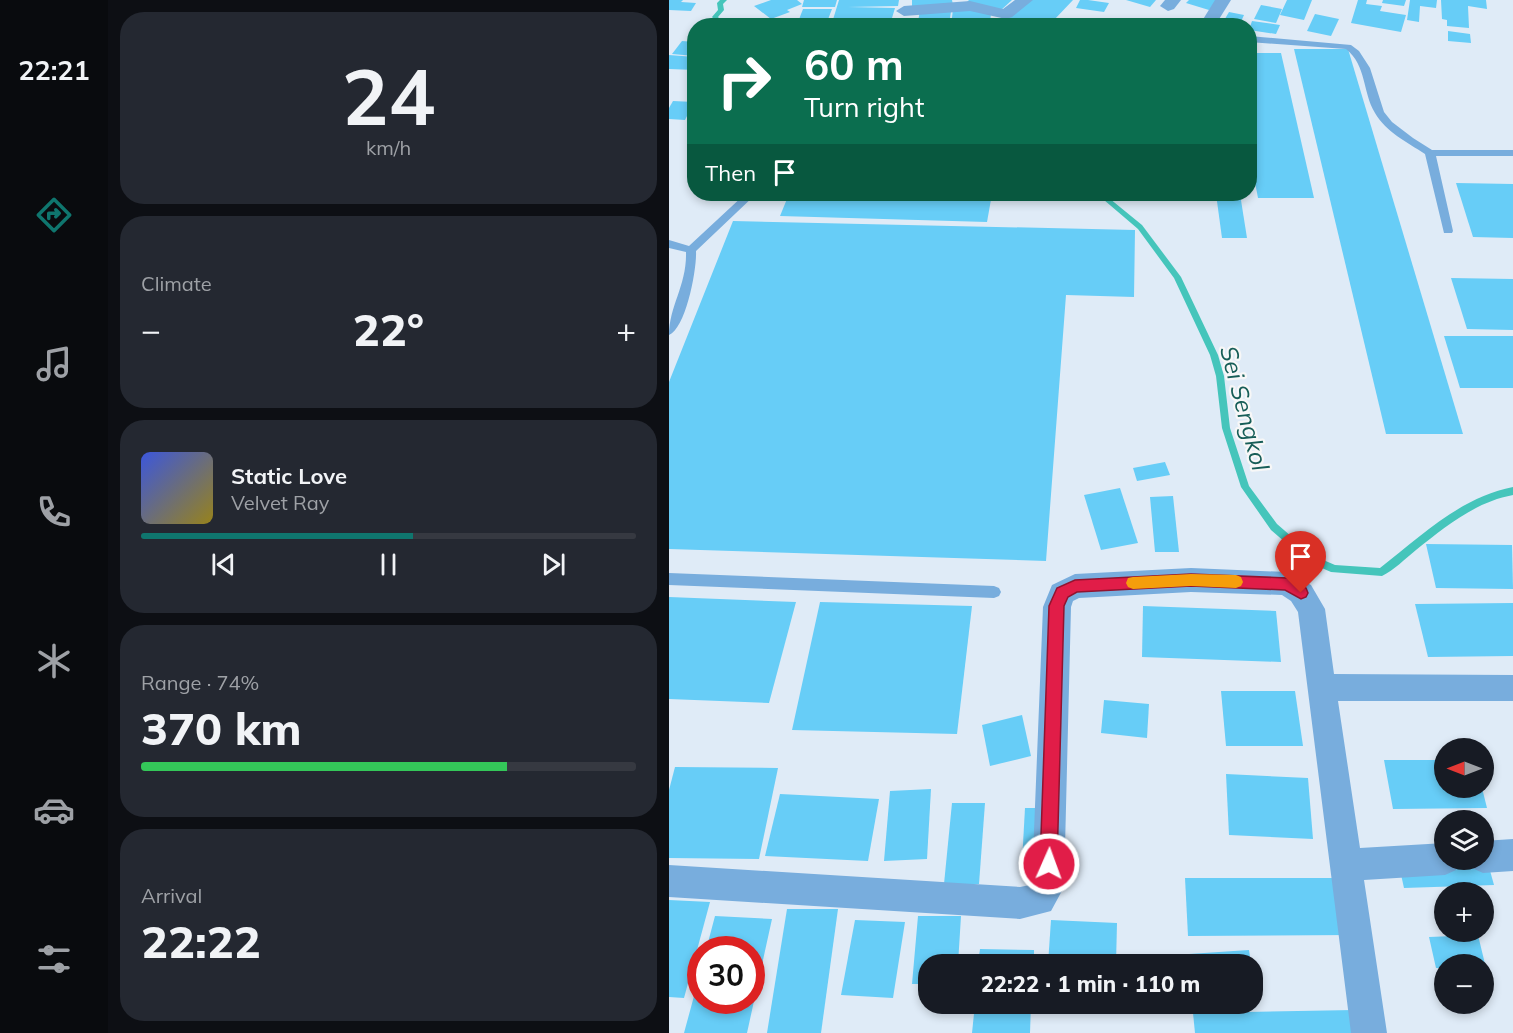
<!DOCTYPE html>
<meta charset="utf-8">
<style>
body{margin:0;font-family:Mulish,sans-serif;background:#242831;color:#f1f3f6;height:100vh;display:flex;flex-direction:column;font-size:22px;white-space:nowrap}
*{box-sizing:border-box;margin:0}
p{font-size:20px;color:#9ea1a6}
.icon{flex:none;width:33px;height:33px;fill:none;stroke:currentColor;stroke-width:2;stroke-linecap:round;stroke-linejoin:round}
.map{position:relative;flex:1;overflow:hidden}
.drawer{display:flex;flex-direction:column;gap:12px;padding:12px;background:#0d0f14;width:561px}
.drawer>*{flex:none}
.hud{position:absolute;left:18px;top:18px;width:570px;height:183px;border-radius:24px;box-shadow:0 3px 9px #0003;background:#0b6e4f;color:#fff;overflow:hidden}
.needle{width:39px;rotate:270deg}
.tools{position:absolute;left:765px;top:738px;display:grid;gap:12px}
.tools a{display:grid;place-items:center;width:60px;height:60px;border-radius:50%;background:#171b24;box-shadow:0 3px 9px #0003;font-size:30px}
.speed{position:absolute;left:18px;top:936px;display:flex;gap:12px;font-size:30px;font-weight:700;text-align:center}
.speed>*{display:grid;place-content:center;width:78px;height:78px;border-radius:50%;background:#171b24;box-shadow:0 3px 9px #0003;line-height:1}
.speed .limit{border:9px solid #d22;background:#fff;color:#111}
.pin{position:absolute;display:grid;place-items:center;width:51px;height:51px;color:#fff;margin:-62px -26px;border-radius:50% 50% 50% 0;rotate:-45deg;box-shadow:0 0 6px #0007}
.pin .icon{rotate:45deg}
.me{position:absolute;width:66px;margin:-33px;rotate:2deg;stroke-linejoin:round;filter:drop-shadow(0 0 4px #0008)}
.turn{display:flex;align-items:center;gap:21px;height:126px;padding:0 18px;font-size:27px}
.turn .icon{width:78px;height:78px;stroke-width:2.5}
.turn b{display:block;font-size:42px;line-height:51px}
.then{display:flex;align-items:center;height:57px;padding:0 18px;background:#0003;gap:12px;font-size:22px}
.big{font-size:45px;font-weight:800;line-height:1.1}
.drawer .card{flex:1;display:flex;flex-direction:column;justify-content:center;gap:9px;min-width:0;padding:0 21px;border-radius:24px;background:#242831}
.drawer .dial{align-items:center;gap:0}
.dial b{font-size:78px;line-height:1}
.song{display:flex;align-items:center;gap:18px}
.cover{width:72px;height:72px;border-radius:9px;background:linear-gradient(135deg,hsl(230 70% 55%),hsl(50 70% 35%))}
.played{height:6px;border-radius:3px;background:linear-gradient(90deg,#0f766e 55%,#363941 55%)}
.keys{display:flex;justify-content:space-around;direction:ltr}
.heat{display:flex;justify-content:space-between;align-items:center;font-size:33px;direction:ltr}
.charge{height:9px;border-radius:4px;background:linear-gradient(90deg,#34c759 74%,#363941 0)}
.trip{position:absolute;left:249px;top:954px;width:345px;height:60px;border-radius:24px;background:#171b24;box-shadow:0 3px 9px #0003;font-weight:800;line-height:60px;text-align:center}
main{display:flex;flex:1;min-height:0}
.menu{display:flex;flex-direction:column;width:108px;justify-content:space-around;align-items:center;background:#090b0e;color:#9ea1a6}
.menu .icon{width:42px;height:42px}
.menu .current{color:#0f766e}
.menu b{font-size:27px;color:#f1f3f6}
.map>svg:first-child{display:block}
</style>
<main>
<nav class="menu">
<b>22:21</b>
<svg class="icon current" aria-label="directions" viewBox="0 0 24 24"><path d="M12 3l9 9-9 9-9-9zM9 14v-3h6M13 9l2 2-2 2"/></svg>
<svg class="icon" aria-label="music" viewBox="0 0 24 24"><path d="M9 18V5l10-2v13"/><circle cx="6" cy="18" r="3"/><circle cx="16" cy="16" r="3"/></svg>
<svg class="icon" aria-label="phone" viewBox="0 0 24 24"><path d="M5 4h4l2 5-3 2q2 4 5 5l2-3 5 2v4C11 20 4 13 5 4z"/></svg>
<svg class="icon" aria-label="climate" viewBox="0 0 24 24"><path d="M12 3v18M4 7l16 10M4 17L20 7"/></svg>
<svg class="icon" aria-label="car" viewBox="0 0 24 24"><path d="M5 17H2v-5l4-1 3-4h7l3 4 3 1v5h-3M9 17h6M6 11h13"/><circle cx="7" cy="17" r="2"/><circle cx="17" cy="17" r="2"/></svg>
<svg class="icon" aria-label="filters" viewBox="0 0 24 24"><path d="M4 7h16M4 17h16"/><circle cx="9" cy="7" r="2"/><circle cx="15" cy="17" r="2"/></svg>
</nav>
<section class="drawer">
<div class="card dial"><b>24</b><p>km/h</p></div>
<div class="card"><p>Climate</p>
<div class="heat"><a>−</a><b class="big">22°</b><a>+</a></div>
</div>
<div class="card">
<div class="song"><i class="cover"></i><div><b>Static Love</b><p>Velvet Ray</p></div></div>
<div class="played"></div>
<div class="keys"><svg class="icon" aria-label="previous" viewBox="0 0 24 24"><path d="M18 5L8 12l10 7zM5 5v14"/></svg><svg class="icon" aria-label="pause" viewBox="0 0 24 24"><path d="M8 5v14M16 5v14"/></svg><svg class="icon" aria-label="next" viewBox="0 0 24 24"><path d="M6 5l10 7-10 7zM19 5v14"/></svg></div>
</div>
<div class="card"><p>Range · 74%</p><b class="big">370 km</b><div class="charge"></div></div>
<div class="card"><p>Arrival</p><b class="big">22:22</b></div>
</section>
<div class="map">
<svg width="844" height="1033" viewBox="0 0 844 1033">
<rect width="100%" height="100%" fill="#dfebf7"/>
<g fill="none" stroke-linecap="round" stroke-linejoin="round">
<!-- stream -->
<g fill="#45c5bb" fill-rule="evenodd">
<polygon points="51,0 58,0 54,4 55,10 49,17 57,26 51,26 43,17 49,10 48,3"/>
<path d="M428 194H435L473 225 512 277 549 355 555 376 561 428 580 486 608 524 645 556 666 565 711 568C752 536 792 497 844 487V495C806 502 776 527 747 550 736 559 725 570 713 576L662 572 639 562 602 530 572 487 553 428 547 376 541 355 505 278 469 229Z"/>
</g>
</g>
<!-- building -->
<g fill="#67cdf7">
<polygon points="0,0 14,0 12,2 27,3 22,11 0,10"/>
<polygon points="102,0 128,0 133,4 118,10 121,12 102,19 85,6"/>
<polygon points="135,0 168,0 166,7 133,7"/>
<polygon points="170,0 230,0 229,6 179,7 226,8 223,18 248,18 246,26 162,26"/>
<polygon points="243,0 283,0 284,5 243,7"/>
<polygon points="300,0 343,0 331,11 298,2"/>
<polygon points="357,0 404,0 385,20 398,24 396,26 362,26 338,19"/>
<polygon points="411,0 419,0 440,3 435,12 407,8"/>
<polygon points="457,0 487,0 481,7"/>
<polygon points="520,0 552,0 540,10 517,3"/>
<polygon points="618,0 643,0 635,20 611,15"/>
<polygon points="689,0 698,0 697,4 713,6 711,11 737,15 732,32 682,23"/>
<polygon points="714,0 737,0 735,6 713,3"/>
<polygon points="741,0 768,0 767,8 751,6 750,22 738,20"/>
<polygon points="772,0 817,0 818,9 799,6 800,28 778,26 778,20 773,19"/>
<polygon points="592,5 613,9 607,23 585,19"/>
<polygon points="134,9 163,9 158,22 129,22"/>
<polygon points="284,9 322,12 321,26 282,26"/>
<polygon points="251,11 282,11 280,26 248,26"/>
<polygon points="560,12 575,15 570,26 553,24"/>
<polygon points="646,14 670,19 662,36 638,31"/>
<polygon points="488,18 506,20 505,26 486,26"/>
<polygon points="583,21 611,25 607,34 580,30"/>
<polygon points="779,31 801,34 802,43 779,41"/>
<polygon points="13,41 26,42 26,56 3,54"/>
<polygon points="625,49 679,49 794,434 717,434"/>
<polygon points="580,53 612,53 645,198 589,198 580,151"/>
<polygon points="0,55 26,57 26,70 0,69"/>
<polygon points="4,101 25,102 16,120 0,119 0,108"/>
<polygon points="787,183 844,184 844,238 804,237"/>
<polygon points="120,194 323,194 318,222 111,216"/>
<polygon points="547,194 571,194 578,238 553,238"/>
<polygon points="64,221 466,230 465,297 397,295 377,561 0,549 0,382"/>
<polygon points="782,278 844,279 844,330 798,329"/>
<polygon points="775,336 844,336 844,388 791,388"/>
<polygon points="496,462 501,475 468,481 464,468"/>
<polygon points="451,488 469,543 432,550 415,495"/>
<polygon points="504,496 510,552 486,552 481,497"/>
<polygon points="757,544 843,545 844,589 767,588"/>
<polygon points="0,597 127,602 100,703 0,699"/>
<polygon points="151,602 303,606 288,734 123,730"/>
<polygon points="844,603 844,656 759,657 746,604"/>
<polygon points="474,606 607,611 612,662 473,657"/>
<polygon points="552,691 626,691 634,746 557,746"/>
<polygon points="435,700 480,704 478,738 432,733"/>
<polygon points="353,715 362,756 321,766 313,725"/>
<polygon points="715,760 776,760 776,788 813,788 818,808 724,809"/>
<polygon points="6,767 109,768 90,859 0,858 0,790"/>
<polygon points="557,774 639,778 644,839 560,835"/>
<polygon points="262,789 258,859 215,861 221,791"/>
<polygon points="111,794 210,799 199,861 96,856"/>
<polygon points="283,803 316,803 310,884 275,884"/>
<polygon points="356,808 377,808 375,862 353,862"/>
<polygon points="820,867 825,885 735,888 731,870"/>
<polygon points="516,878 677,878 685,935 519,936"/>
<polygon points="0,900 41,902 15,998 0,997"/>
<polygon points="118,909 169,909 152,1033 98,1033"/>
<polygon points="46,916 103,919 78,1033 15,1033 31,974 32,1000 82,1000 82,950 37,950"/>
<polygon points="249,916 292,916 289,964 260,964 260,984 243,984"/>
<polygon points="186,920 236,922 224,998 172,995"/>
<polygon points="382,920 448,923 447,964 379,964"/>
<polygon points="809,935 816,964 776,964 776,968 767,968 760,937"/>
<polygon points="311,949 365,950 365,964 309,964"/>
<polygon points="580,950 582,964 521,964 520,954"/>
<polygon points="306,1004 362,1004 361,1033 303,1033"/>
<polygon points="685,1010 689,1033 526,1033 524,1013"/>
</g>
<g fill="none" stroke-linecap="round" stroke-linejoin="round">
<!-- lane -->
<g fill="#78addd" fill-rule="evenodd">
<path d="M580 36 682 45 690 51 701 68 715 112 723 122 744 138 763 150H844V156H767L784 231 783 233H775L756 154C738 142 717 132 706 113 693 91 698 66 677 49L580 42Z"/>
<path d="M76 194H87L27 251C28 269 17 328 0 335 0 306 18 285 17 252L0 248V240L20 246Z"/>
<polygon points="0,573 325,586 330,588 332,592 330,596 325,598 0,585"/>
</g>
<!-- street -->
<g fill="#78addd" fill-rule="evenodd">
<polygon points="346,0 364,0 343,17 337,19 301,11 235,16 227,11 235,6 301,1 334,9"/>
<polygon points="496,0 512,0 505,9 499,11 491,6"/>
<polygon points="546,0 562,0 547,24 535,24 533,21"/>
<polygon points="522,568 618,572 642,585 656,609 665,674 844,675 844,701 669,701 691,848 776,843 776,860 792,860 787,870 776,875 695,880 718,1033 682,1033 629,612 622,601 613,595 522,592 410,598 404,601 402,607 395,887 382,911 351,919 0,897 0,865 351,887 361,885 363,881 374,607 383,585 406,574"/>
<polygon points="844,839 844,871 814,873 803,868 799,860 814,860 814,841"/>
</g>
</g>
<!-- route -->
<polygon fill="#e11d48" stroke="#92132f" stroke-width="1.5" points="522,574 618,578 637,588 639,593 637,597 632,599 616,590 522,586 408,592 399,597 395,606 388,864 386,870 380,872 374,870 371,864 380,606 388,588 406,580"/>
<!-- slow -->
<polygon fill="#f59e0b" points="522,574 567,575 572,577 574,582 572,586 567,588 522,586 464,589 459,587 457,583 459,578 464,577"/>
<g text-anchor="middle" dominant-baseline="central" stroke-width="4.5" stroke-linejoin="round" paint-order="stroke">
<!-- water labels -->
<g font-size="24" font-style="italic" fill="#165d57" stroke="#f7f7f7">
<text transform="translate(576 408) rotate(75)">Sei Sengkol</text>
</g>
</g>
</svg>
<div class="tools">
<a><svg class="needle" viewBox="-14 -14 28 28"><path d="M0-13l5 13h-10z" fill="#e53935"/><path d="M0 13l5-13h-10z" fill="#9ea1a6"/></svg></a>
<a><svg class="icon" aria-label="layers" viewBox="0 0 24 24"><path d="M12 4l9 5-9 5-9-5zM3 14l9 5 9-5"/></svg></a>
<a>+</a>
<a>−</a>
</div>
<div class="speed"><div class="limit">30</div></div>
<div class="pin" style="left:632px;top:593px;background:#d93025"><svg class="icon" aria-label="arrive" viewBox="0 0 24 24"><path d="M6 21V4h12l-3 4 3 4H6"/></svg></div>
<svg class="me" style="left:380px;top:864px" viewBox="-20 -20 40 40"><circle r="17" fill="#e11d48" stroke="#fff" stroke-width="3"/><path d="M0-11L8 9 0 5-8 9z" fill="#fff"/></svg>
<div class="trip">22:22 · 1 min · 110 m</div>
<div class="hud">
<div class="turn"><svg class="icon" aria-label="right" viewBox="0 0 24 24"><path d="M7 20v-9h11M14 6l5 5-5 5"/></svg><div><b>60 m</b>Turn right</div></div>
<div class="then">Then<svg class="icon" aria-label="arrive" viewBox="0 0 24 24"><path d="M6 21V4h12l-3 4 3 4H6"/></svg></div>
</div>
</div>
</main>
